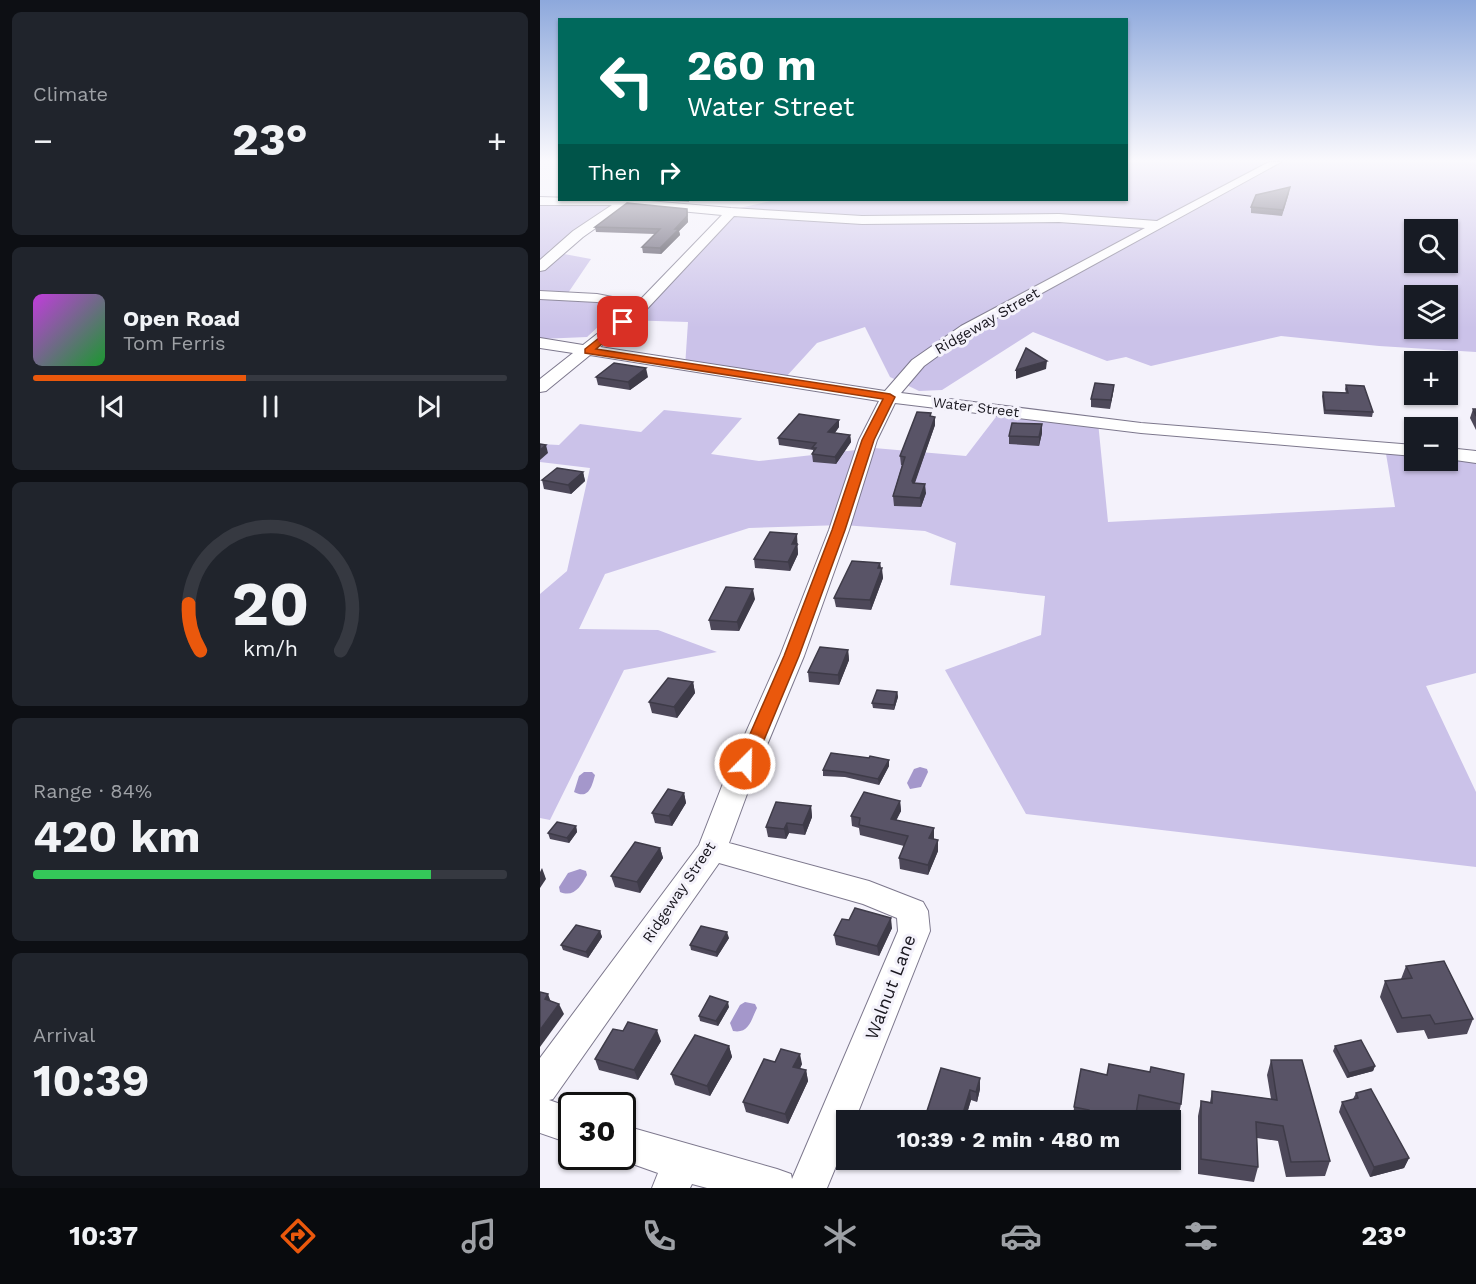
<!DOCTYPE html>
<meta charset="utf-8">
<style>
body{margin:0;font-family:"Work Sans",sans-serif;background:#20242c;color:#f1f3f6;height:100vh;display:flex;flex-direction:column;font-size:22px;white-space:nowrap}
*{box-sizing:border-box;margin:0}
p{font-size:20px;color:#9ea1a6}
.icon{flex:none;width:33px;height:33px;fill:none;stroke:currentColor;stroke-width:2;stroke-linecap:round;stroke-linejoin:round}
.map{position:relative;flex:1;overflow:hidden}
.sheet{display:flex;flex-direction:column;gap:12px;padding:12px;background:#0d0f14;width:540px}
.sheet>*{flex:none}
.guide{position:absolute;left:18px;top:18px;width:570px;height:183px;border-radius:0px;box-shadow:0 2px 4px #0004;background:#00695c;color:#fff;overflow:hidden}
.buttons{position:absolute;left:864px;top:219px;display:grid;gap:12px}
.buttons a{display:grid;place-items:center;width:54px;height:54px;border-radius:0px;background:#171b24;box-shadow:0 2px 4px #0004;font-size:30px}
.speed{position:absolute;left:18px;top:1092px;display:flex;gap:12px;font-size:30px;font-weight:700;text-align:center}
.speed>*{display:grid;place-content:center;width:78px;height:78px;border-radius:50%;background:#171b24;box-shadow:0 2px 4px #0004;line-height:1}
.speed .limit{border:3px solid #111;border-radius:9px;background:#fff;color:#111}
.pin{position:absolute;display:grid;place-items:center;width:51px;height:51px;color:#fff;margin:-26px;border-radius:12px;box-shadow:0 3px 9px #0006}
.me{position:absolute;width:66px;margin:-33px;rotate:23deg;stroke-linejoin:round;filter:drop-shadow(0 0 4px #0008)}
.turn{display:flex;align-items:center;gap:21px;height:126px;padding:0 30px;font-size:27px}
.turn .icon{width:78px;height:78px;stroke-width:2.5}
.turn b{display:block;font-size:42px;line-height:51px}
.then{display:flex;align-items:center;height:57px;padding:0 30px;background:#0003;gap:12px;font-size:22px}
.big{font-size:45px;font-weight:700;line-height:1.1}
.sheet .tile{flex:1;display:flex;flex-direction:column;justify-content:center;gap:9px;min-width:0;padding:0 21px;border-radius:9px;background:#20242c}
.sheet .dial{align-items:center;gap:0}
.dial svg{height:156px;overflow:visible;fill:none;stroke:#363941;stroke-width:7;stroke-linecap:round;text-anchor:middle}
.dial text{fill:#f1f3f6;stroke:none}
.song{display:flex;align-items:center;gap:18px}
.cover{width:72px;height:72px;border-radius:9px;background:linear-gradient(135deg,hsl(290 70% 55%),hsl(130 70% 35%))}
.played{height:6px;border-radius:3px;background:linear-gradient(90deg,#ea580c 45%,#363941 45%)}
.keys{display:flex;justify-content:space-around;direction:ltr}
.heat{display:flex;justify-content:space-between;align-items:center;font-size:33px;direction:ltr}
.charge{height:9px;border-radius:4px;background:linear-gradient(90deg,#34c759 84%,#363941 0)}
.trip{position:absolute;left:296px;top:1110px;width:345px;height:60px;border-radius:0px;background:#171b24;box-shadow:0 2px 4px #0004;font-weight:700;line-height:60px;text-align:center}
.menu{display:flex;height:96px;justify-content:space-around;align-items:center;background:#090b0e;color:#9ea1a6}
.menu .icon{width:42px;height:42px}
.menu .active{color:#ea580c}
.menu b{font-size:27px;color:#f1f3f6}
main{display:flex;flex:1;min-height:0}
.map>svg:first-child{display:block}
</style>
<main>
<section class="sheet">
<div class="tile"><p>Climate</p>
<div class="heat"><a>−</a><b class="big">23°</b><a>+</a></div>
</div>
<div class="tile">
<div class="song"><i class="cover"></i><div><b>Open Road</b><p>Tom Ferris</p></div></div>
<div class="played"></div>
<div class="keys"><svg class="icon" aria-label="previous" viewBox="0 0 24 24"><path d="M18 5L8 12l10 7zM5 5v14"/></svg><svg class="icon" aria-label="pause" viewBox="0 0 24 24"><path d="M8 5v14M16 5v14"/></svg><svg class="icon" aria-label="next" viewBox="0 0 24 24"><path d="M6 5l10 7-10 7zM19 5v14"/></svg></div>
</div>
<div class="tile dial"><svg viewBox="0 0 100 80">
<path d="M14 69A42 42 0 1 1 86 69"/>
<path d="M14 69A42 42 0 0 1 8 45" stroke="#ea580c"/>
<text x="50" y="56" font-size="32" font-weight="700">20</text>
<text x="50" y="72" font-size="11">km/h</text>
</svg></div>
<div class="tile"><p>Range · 84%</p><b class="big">420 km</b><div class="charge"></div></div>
<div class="tile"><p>Arrival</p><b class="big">10:39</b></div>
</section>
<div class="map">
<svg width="936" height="1188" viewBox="0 0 936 1188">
<rect width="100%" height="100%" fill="#f4f2fb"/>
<!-- green -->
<g fill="#cbc2e9" fill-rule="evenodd">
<path d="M587 162H936V352L839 346 741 336 611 366 586 357 567 361 493 332 402 390 379 391 350 377 325 327 277 343 245 378 145 367 148 322 84 320 186 211 235 200H586ZM874 230H908V262H874ZM874 296H908V328H874Z"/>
<polygon points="19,197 20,200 136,200 70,209 8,251 51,259 28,293 83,304 47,337 0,339 0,201"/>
<polygon points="124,410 202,418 171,454 219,461 334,448 426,456 459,413 558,422 568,522 855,507 845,448 874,451 874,460 908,460 908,454 936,457 936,673 886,686 936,792 936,867 486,814 405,670 501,635 505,596 410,585 416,543 385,531 303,525 209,528 65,574 39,629 118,630 177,652 84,670 10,820 0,818 0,594 27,571 50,468 0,462 0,444 19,445 40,424 101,432"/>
</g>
<!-- water -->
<g fill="#a497cb">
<polygon points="380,767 387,769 388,772 381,787 370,789 367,783 374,769"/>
<path d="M44 772H52L55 775C52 786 49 800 34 792L39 776Z"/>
<path d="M40 869 46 871 47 875C41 886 34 898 20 892L19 887 28 873Z"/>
<path d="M205 1002 215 1004 217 1008C211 1020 209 1034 193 1031L190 1023 200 1005Z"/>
</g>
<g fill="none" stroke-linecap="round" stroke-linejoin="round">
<defs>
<g id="minor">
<path d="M729 162H741L431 332 384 366 361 393 601 423 874 445V456L601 433 355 403 337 440 309 530 264 656 210 786 189 843 329 881 383 902 388 911 390 931 315 1120H306V1142L287 1188H167L152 1184 150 1188H112L118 1173 70 1156H82V1125L237 1169 251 1174 252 1179 358 931 357 918 323 904 179 863 13 1099 9 1100 32 1108V1144L0 1133V1058L159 845 182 786 240 656 289 530 319 440 339 401 50 355 6 391 0 392V379L33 353 0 348V338L43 345 89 309 57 302 0 299V291L57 294 98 302 182 215 87 206 43 237 5 270 0 271V260L33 231 72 205H0V197L97 200 191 208 322 216 519 214 617 221ZM194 216 322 224 519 222 605 228 421 326 372 360 345 391 60 347 106 310Z"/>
<polygon points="908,448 936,451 936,463 908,459"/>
</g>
</defs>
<!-- minor casing -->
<use href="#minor" stroke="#7d788d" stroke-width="2"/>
<!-- minor -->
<use href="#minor" fill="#fff" fill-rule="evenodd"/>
</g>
<!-- wall -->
<g fill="#4d4859">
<polygon points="749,193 742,216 711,213 711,207"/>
<polygon points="116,200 149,200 149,202"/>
<polygon points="147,209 148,222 139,231 140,235 121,254 103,253 102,247 115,234 56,232 55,227"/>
<polygon points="56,377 108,377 90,390 58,385"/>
<polygon points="574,385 573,393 570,409 551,407 551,399"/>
<polygon points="806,385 833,412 832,417 784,414 782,396 783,392 806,393 805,389"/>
<polygon points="933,409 936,409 936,430 930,418"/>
<polygon points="392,417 395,417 395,425 375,483 386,493 381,507 354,506 353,496 362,465 361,465 360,456"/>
<polygon points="299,427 295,433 310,435 311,442 296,464 273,462 272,454 273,453 273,450 239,445 238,438"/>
<polygon points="502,433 499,446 469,444 469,436"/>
<polygon points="43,472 45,481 31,494 4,489 2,480"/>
<polygon points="259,544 257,546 258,554 250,571 215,568 214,559"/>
<polygon points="340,563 343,578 331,610 296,607 294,598"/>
<polygon points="215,599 199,631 171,630 169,620"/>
<polygon points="308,650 309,660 299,685 269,682 268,672"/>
<polygon points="153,682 155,693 137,718 112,713 109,702"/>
<polygon points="357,692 358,697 354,710 333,708 332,703"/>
<polygon points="349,760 349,766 339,785 305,777 283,776 283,770"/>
<polygon points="144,793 146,803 132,826 115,823 112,813"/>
<polygon points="360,801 361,811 356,820 394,839 398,851 388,875 360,869 359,858 364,846 320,835 319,828 312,826 311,816"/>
<polygon points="271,806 272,817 265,835 249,833 246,839 228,837 226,827"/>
<polygon points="36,826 37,832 29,843 10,839 8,833"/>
<polygon points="120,848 123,858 100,893 75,887 71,876"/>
<polygon points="309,920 352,928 339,956 296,945 294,935"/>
<polygon points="60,931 62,937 48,958 23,950 21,945"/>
<polygon points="189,938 177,957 151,950 150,945"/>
<polygon points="866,966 933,1019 927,1034 888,1039 884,1030 857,1033 840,997 845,981 861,979"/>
<polygon points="189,1007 178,1026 160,1021 159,1016"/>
<polygon points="121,1041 98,1080 59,1070 55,1059"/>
<polygon points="189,1046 192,1057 170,1096 135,1085 131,1074"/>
<polygon points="795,1046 835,1066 833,1071 807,1078 793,1051"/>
<polygon points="731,1060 790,1161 785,1176 746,1177 738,1141 717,1138 718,1167 714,1182 658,1174 658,1116 661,1101 670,1102 672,1091 731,1099 727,1075"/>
<polygon points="235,1062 262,1064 260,1069 266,1070 268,1081 248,1124 206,1112 203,1102"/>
<polygon points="401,1068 440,1089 437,1102 431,1100 425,1120 384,1120"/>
<polygon points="541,1069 641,1104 638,1119 597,1110 596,1120 533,1120 534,1107"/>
<polygon points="816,1093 869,1158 864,1168 830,1177 799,1112 802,1102 813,1099"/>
</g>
<!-- shaded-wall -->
<g fill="#3e3b48">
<polygon points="147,209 148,222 139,231 140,235 121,254 120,248 135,229"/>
<polygon points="507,361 506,369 476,379 476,370"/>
<polygon points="106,368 108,377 90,390 88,382"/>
<polygon points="574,385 573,393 570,409 571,400"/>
<polygon points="395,417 395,425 372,490 372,481"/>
<polygon points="299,420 299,427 289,440 288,432"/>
<polygon points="502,424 502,433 499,446 499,437"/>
<polygon points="310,435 311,442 296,464 295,457"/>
<polygon points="6,445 8,453 0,460 0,450"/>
<polygon points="43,472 45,481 31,494 28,485"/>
<polygon points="385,484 386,493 381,507 380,498"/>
<polygon points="257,534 258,554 250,571 248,562 252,544"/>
<polygon points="340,563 341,571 342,568 343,578 331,610 330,600"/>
<polygon points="213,589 215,599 199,631 197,622"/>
<polygon points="308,650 309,660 299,685 298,675"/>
<polygon points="153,682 155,693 137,718 134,707"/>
<polygon points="357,692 358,697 354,710 354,705"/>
<polygon points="349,760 349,766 339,785 338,779"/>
<polygon points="144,793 146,803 132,826 129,816"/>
<polygon points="360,801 361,811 352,829 351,819"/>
<polygon points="271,806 272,817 265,835 263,825"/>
<polygon points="247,823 249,833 246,839 244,829"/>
<polygon points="36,826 37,832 29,843 27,838"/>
<polygon points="394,828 394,839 390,849 389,838"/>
<polygon points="398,840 398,851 388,875 388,865"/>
<polygon points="120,848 123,858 100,893 97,882"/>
<polygon points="2,868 6,879 0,888 0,872"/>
<polygon points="351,918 352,928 339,956 337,946"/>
<polygon points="60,931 62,937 48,958 46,952"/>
<polygon points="187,932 189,938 177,957 176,952"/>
<polygon points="8,994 12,1005 5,999"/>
<polygon points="188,1002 189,1007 178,1026 176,1021"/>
<polygon points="19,1004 24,1014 0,1047 0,1030"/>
<polygon points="117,1030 121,1041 98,1080 94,1070"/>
<polygon points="189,1046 192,1057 170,1096 167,1086"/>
<polygon points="260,1054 262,1064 255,1077 253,1067"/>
<polygon points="835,1066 833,1071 807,1078 809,1073"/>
<polygon points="266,1070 268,1081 248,1124 245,1114"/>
<polygon points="440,1078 440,1089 437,1102 436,1092"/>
<polygon points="430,1090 431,1100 425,1120 421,1120"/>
<polygon points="869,1158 864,1168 830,1177 834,1167"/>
</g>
<!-- building -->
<g fill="#595467" stroke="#3e3b48" stroke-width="1.5">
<polygon points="750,187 743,210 711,207 716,195"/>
<polygon points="87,203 147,209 147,216 135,229 139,229 120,248 102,247 120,229 55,227"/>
<polygon points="486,348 507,361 476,370"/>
<polygon points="74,363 106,368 88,382 56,377"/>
<polygon points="555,383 574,385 571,400 551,399"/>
<polygon points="806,385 824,386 833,412 785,410 783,392 808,393"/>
<polygon points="933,409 936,409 936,416"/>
<polygon points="377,412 391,413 390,416 395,417 372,481 373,483 385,484 380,498 353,496 365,457 360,456"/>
<polygon points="259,414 299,420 288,432 310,435 295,457 272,454 276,448 272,448 276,443 238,438"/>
<polygon points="472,423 502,424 499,437 469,436"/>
<polygon points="0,444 6,445 0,450"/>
<polygon points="17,468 43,472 28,485 2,480"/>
<polygon points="230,532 257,534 252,544 257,544 248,562 214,559"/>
<polygon points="312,561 340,563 338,568 342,568 330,600 294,598"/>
<polygon points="186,587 213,589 197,622 169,620"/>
<polygon points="280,647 308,650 298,675 268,672"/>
<polygon points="128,678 153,682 134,707 109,702"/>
<polygon points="337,690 357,692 354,705 332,703"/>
<polygon points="291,753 329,758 330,756 349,760 338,779 304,772 283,770"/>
<polygon points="128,789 144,793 129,816 112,813"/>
<polygon points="324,792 360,801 351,819 394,828 389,838 398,840 388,865 359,858 368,836 319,825 320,818 311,816"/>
<polygon points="236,802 271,806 263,825 247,823 244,829 226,827"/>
<polygon points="17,822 36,826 27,838 8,833"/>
<polygon points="95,842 120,848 97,882 71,876"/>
<polygon points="315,908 351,918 337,946 294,935 302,919 309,920"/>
<polygon points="36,925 60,931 46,952 21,945"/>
<polygon points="161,926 187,932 176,952 150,945"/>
<polygon points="904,961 933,1019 895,1024 890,1015 862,1018 845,981 872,978 866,966"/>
<polygon points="0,992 8,994 5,999 19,1004 0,1030"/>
<polygon points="170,996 188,1002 176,1021 159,1016"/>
<polygon points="88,1022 117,1030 94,1070 55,1059 73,1029 83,1031"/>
<polygon points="155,1035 189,1046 167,1086 131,1074"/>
<polygon points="821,1040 835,1066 809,1073 795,1046"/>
<polygon points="241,1049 260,1054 253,1067 266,1070 245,1114 203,1102 224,1059 235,1062"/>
<polygon points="731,1060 762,1060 790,1161 751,1162 743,1126 716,1122 718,1167 661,1159 661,1101 672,1103 672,1091 737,1100"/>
<polygon points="569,1064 610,1072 611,1067 644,1074 641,1104 599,1095 596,1114 581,1111 580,1120 555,1120 548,1119 549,1110 534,1107 541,1069 567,1075"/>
<polygon points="401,1068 440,1078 436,1092 430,1090 421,1120 384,1120"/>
<polygon points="831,1089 869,1158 834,1167 802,1102 818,1098 816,1093"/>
</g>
<!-- sky -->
<linearGradient id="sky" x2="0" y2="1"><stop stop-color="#8da8dc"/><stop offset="0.49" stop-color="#faf9fd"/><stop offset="1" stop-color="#faf9fd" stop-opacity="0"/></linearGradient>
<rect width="936" height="328" fill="url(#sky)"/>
<!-- route -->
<polygon fill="#ea580c" stroke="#983908" stroke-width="1.5" points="83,319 86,320 86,324 56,349 350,394 355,397 334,440 305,530 259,656 214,764 211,768 200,768 197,764 244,656 292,530 322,440 343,399 45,353 45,349"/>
<g text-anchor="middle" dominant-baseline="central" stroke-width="6" stroke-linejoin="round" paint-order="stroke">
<!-- far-street labels -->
<g font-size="14" fill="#19171f" stroke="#f4f2fb">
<text transform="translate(436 407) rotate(7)">Water Street</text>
</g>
<!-- street labels -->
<g font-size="15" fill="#19171f" stroke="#f4f2fb">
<text transform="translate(447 321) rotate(-30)">Ridgeway Street</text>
<text transform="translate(139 892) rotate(-56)">Ridgeway Street</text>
</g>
<!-- near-street labels -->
<g font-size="18" fill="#19171f" stroke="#f4f2fb">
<text transform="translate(350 987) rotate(-69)">Walnut Lane</text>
</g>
</g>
</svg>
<div class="buttons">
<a><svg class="icon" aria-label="search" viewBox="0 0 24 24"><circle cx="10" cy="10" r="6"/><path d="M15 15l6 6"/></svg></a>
<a><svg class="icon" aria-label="layers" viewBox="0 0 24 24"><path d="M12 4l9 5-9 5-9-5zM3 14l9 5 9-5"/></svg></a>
<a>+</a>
<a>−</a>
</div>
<div class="speed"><div class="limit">30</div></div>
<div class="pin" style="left:83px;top:322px;background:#d93025"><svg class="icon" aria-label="arrive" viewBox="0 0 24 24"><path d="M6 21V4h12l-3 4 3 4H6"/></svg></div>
<svg class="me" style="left:205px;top:764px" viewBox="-20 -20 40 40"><circle r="17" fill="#ea580c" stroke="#fff" stroke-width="3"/><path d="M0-11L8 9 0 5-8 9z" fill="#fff"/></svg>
<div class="trip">10:39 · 2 min · 480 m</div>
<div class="guide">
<div class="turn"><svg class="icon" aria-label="left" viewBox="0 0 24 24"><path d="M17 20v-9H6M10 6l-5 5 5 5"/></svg><div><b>260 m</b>Water Street</div></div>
<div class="then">Then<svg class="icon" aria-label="right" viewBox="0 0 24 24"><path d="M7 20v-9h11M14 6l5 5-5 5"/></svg></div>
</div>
</div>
</main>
<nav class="menu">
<b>10:37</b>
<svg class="icon active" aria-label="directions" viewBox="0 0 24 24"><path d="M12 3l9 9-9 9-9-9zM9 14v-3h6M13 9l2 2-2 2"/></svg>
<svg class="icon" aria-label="music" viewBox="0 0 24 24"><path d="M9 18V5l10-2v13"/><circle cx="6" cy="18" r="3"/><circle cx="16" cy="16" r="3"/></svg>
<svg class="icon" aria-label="phone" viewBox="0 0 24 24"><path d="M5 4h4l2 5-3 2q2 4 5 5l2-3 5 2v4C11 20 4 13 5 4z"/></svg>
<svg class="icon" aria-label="climate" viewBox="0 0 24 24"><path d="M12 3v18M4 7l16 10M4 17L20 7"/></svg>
<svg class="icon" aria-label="car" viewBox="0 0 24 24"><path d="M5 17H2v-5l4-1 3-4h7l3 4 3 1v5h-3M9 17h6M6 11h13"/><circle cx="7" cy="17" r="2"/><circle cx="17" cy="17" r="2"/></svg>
<svg class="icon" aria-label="filters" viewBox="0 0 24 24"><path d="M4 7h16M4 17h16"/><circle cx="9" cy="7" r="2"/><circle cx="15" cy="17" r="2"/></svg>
<b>23°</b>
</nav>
